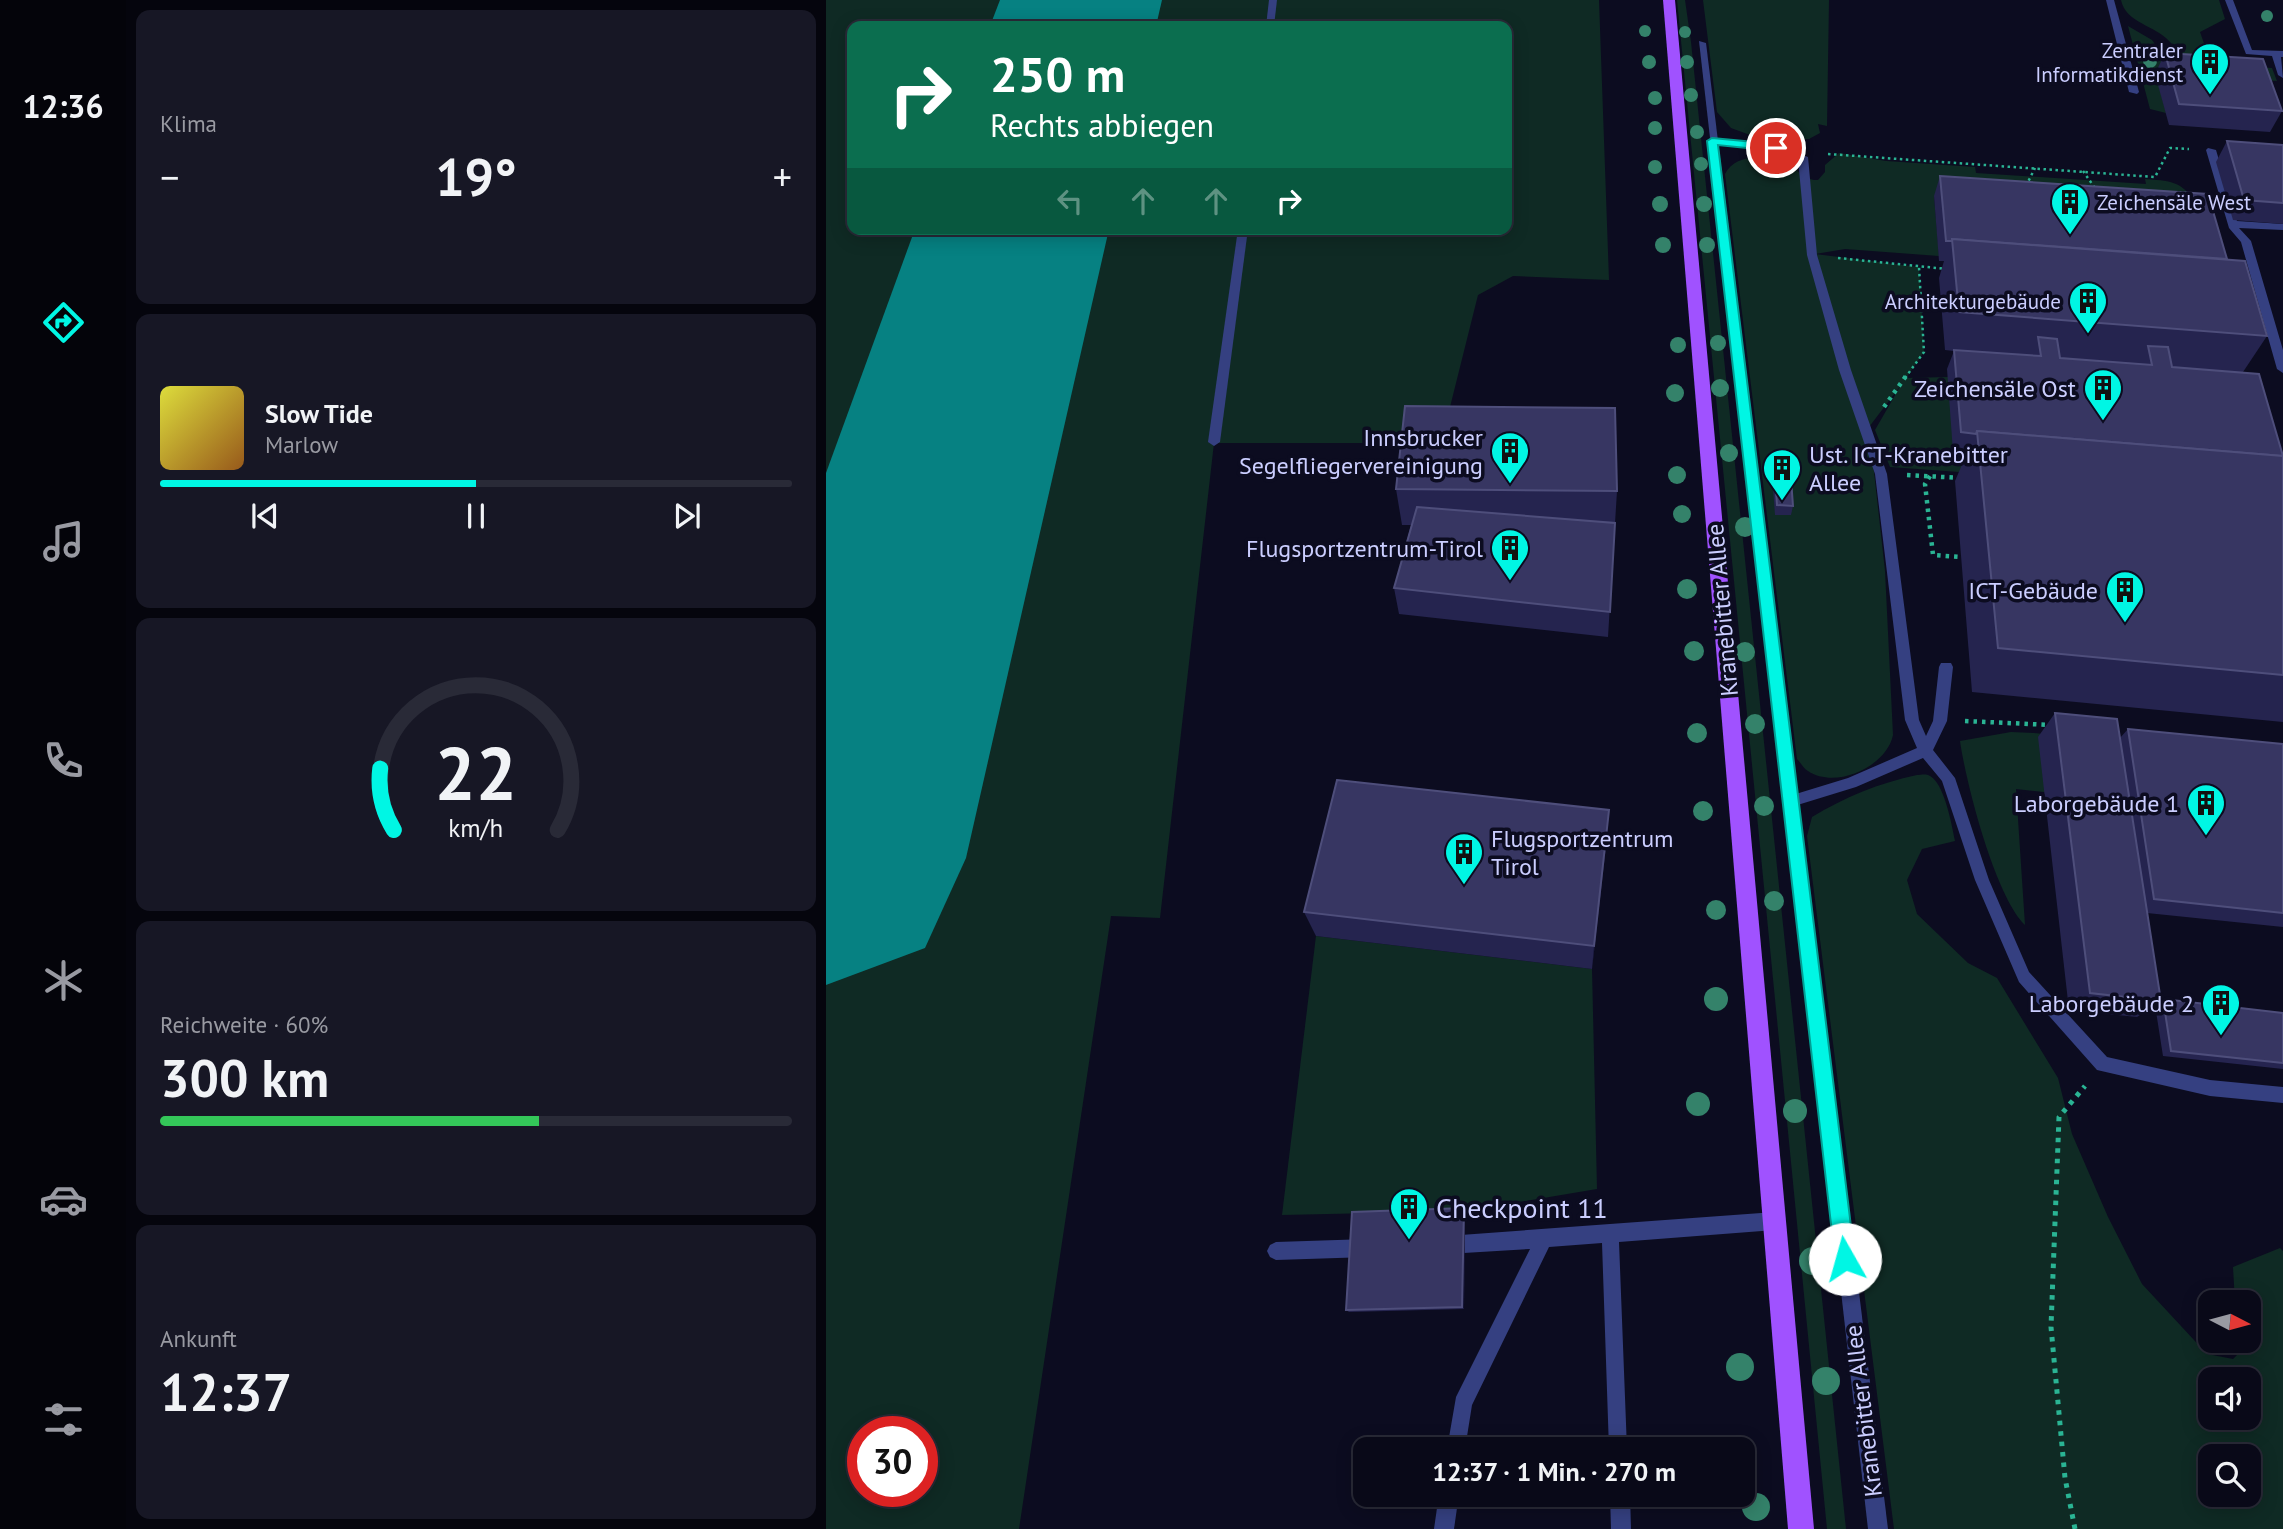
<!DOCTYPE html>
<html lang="de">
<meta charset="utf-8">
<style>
body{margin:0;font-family:"PT Sans",sans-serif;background:#171725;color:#f1f3f6;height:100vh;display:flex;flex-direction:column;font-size:26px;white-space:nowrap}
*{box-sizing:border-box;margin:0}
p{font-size:23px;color:#999aa2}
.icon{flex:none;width:38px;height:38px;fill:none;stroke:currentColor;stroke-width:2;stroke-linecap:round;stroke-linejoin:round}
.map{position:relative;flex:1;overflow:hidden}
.details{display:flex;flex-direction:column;gap:10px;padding:10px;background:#05050d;width:700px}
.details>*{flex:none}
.top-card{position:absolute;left:21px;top:21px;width:665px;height:214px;border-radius:14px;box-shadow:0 4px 18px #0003,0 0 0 2px #292a37;background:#0b6e4f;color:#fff;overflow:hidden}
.needle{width:46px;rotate:96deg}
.fabs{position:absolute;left:1372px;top:1290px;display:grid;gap:14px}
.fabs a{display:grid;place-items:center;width:63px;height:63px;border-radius:14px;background:#090918;box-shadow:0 4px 18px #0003,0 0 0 2px #292a37;font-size:35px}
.speed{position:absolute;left:21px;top:1416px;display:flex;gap:14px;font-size:35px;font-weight:700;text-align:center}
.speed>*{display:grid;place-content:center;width:91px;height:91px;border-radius:50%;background:#090918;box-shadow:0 4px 18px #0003,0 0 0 2px #292a37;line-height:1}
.speed .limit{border:10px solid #d22;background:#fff;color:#111}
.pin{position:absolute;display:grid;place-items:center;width:60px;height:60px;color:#fff;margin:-30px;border:4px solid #fff;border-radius:50%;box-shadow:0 2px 7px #0007}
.me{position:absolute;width:77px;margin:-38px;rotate:353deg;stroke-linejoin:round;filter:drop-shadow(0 0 5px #0008)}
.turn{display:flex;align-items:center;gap:24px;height:147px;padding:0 28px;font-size:32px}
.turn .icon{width:91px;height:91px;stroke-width:2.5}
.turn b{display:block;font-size:49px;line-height:60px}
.lanes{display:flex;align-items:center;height:66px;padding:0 28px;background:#0003;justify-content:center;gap:35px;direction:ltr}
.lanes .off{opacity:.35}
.big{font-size:52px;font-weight:700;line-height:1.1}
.details .widget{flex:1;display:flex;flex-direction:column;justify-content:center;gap:10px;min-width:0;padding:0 24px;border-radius:14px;background:#171725}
.details .dial{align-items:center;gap:0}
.dial svg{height:182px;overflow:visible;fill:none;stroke:#292a37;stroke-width:7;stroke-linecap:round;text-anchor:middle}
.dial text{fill:#f1f3f6;stroke:none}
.song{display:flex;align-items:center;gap:21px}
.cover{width:84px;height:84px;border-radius:10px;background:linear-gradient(135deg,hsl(60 70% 55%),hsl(30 70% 35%))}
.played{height:7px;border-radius:4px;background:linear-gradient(90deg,#00f6e4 50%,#292a37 50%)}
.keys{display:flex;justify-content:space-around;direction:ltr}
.heat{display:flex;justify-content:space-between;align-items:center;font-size:38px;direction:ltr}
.charge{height:10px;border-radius:5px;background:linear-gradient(90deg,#34c759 60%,#292a37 0)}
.trip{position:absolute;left:527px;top:1437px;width:402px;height:70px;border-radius:14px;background:#090918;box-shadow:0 4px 18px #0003,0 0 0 2px #292a37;font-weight:700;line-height:70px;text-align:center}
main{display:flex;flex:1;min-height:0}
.menu{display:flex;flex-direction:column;width:126px;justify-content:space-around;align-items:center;background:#04040a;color:#999aa2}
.menu .icon{width:49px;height:49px}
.menu .current{color:#00f6e4}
.menu b{font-size:32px;color:#f1f3f6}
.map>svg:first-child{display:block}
</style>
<main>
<nav class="menu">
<b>12:36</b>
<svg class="icon current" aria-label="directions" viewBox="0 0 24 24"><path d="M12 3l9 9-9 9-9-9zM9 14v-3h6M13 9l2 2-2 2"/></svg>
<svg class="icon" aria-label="music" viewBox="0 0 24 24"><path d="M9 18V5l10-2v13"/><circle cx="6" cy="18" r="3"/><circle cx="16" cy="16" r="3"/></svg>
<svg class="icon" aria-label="phone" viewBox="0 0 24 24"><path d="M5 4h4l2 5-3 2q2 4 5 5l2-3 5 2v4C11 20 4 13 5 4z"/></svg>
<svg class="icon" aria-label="climate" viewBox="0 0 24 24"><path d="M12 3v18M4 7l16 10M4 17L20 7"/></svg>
<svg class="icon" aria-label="car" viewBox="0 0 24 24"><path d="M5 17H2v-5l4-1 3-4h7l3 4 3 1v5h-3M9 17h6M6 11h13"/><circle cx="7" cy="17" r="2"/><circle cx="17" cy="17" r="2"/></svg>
<svg class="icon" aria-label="filters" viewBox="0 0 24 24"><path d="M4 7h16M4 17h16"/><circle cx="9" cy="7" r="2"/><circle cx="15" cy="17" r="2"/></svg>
</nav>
<section class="details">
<div class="widget"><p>Klima</p>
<div class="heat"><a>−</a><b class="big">19°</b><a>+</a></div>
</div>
<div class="widget">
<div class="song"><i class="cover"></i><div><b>Slow Tide</b><p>Marlow</p></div></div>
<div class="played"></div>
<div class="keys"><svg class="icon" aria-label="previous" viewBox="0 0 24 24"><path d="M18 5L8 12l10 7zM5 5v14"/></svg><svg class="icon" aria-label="pause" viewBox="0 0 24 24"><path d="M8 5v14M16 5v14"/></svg><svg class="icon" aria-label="next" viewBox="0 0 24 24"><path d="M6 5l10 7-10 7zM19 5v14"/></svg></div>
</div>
<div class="widget dial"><svg viewBox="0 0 100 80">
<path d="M14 69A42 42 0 1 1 86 69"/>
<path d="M14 69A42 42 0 0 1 8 42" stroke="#00f6e4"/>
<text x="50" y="56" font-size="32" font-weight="700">22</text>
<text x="50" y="72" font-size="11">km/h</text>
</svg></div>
<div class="widget"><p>Reichweite · 60%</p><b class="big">300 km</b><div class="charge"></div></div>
<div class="widget"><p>Ankunft</p><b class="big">12:37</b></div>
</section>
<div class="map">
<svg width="1457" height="1529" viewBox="0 0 1457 1529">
<rect width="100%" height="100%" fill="#0c0c20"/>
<!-- green -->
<g fill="#0f2a24" fill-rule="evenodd">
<path d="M0 0H773L783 280 687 276 652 295 615 443H388L334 918 285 916 193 1529H0ZM26 26H681V229H26ZM37 1432H96V1491H37Z"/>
<polygon points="851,0 859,0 865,42 1020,1529 1001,1529"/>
<polygon points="877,0 1003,0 1001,126 992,124 994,133 983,139 956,141 935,139 905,128 891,112"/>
<path d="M1295 0H1393L1399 19 1374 32 1380 49 1414 66 1446 68 1451 81 1361 76C1356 62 1351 47 1340 38 1324 24 1300 22 1295 0Z"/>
<polygon points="1302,26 1326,40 1345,67 1330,74 1340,113 1324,109"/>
<path d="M1013 153 1060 161 1149 167 1150 173 1320 184 1319 179C1342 181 1355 180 1368 201L1108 196 1113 256 1019 249 989 254 1093 267 1098 352 1080 378 1122 377 1186 457 1188 476 1064 467 1049 430 1075 385 1043 427 1059 571 1067 735C1061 766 1010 790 982 771 978 769 974 762 971 759L899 174C910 153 938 156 958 163 972 168 978 181 992 180L999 172V165Z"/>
<path d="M1185 732 1208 733 1457 758 1218 792 1190 789 1199 925C1169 896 1140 783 1134 741Z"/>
<path d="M1091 775C1094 775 1098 774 1102 775 1118 780 1126 826 1129 841L1096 849 1081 880 1091 914 1142 963 1171 978 1232 1078 1246 1134 1282 1217 1316 1284 1381 1354 1407 1359 1413 1353 1412 1341 1423 1340V1302H1409L1407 1267 1454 1248 1457 1251V1529H1068L981 836 986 817C1019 797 1053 783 1091 775ZM1384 1379H1423V1418H1384ZM1384 1456H1423V1494H1384Z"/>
<polygon points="490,936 766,969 771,1189 639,1211 456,1215"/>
</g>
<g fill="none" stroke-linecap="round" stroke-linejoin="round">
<!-- runway -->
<g fill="#068182" fill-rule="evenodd">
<polygon points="174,0 336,0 330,26 164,26"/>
<polygon points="89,229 283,229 140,858 99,948 0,985 0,473"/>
</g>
<!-- path-far2 -->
<g stroke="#2ab494" stroke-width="2.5" stroke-dasharray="2.5 3.5" stroke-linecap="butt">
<polyline points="1002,154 1329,177 1344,148 1363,149"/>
<polyline points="1257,171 1271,191"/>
<polyline points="1200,186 1209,168"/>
<polyline points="1012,258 1121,269"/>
<polyline points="1079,378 1098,352 1093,267"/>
</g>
<!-- path-far1 -->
<g stroke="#2ab494" stroke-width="4.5" stroke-dasharray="3.5 5" stroke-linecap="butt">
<polyline points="1058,407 1080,376"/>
<polyline points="1081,475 1135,478"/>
<polyline points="1104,476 1099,484 1107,555 1135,557"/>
<polyline points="1139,721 1225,725"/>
</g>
<!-- path -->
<polyline stroke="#2ab494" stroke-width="5" stroke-dasharray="4.5 6" stroke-linecap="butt" points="1249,1529 1239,1478 1225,1327 1233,1117 1259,1086"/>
<!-- service -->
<g fill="#354081" fill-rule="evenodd">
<polygon points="443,0 451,0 448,26 440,26"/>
<polygon points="1280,0 1288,0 1313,92 1311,94 1303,92"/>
<polygon points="886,138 950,145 982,157 991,255 1025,370 1061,474 1093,720 1100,736 1107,721 1113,667 1115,663 1125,663 1127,667 1121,721 1107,750 1129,778 1163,880 1203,972 1281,1057 1384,1080 1457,1087 1457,1103 1384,1096 1271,1070 1193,982 1149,880 1116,781 1097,758 1030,787 965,807 960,805 958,801 960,797 1022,778 1091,748 1079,720 1049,474 1013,370 981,255 972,159 949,151 883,143 883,139"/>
<polygon points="412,229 422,229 394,442 388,446 382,442"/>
<polygon points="949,1212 955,1215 958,1221 955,1227 949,1230 793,1242 801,1449 783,1449 776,1243 723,1247 646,1405 639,1449 621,1449 630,1397 704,1249 621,1254 615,1251 612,1245 615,1239 621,1236"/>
<polygon points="542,1239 548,1242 551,1248 548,1254 542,1257 450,1260 444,1257 441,1251 444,1245 450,1242"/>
<polygon points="613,1494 633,1494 628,1529 608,1529"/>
<polygon points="784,1494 804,1494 805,1529 785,1529"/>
</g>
<!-- pedestrian -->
<g fill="#354081" fill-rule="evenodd">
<polygon points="1399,0 1407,0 1426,50 1457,51 1457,57 1455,57 1457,78 1452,75 1446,56 1420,54"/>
<polygon points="1382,148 1390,150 1411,221 1457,224 1457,230 1413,228 1425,241 1457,350 1457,373 1451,369 1415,242 1403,228 1380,150"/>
</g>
<!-- minor -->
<polygon fill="#354081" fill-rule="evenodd" points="873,41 880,43 1062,1529 1042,1529"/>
<!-- primary -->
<polygon fill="#a052ff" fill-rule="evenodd" points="837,0 849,0 988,1529 962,1529"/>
</g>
<!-- trees -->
<g fill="#34826a">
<circle cx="1441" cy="16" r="6"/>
<circle cx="819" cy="31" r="6"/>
<circle cx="859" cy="32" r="6"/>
<circle cx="1324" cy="61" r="7"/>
<circle cx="823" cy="62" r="7"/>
<circle cx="861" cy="62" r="7"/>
<circle cx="865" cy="95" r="7"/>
<circle cx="829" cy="98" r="7"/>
<circle cx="829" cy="128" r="7"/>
<circle cx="871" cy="132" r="7"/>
<circle cx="875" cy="164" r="7"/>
<circle cx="829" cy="167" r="7"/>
<circle cx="834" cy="204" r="8"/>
<circle cx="878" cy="204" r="8"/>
<circle cx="837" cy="245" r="8"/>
<circle cx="881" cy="245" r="8"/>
<circle cx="892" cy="343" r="8"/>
<circle cx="852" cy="345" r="8"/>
<circle cx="894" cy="388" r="9"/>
<circle cx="849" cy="393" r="9"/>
<circle cx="903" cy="453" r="9"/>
<circle cx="851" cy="475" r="9"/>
<circle cx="856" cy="514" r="9"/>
<circle cx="919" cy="527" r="10"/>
<circle cx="861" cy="589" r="10"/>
<circle cx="868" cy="651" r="10"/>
<circle cx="919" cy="652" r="10"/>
<circle cx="929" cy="724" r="10"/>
<circle cx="871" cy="733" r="10"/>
<circle cx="938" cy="806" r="10"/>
<circle cx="877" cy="811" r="10"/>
<circle cx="948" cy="901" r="10"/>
<circle cx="890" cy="910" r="10"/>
<circle cx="890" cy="999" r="12"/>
<circle cx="872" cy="1104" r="12"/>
<circle cx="969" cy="1111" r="12"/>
<circle cx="987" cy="1261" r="14"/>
<circle cx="914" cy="1367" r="14"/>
<circle cx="1000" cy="1381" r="14"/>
<circle cx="930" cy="1507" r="14"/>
</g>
<!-- wall -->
<g fill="#25244f">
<polygon points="1339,53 1456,111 1444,132 1343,125 1329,74"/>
<polygon points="1401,141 1457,145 1457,224 1407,220 1390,162"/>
<polygon points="1114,176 1401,259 1441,336 1417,372 1457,456 1457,722 1146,692 1129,481 1141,453 1127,452 1121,369 1128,351 1119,350 1113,278 1118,261 1113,261 1108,196"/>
<polygon points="949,478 967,506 965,515 949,515 947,488"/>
<polygon points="570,489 791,491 782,637 573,614 568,588 585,525 576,525"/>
<polygon points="1229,713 1294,738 1302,729 1457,744 1457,927 1321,913 1335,1001 1337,999 1457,1013 1457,1069 1337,1056 1329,1005 1311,1017 1243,1010 1212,737"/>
<polygon points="781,837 766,969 490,936 478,912"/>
<polygon points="639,1211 638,1309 523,1312 520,1310"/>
</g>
<!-- shaded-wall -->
<g fill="#141334">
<polygon points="783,810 781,837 766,969 768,946"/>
<polygon points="638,1208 639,1211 638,1309 636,1307"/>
</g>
<!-- building -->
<g fill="#373662" stroke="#4e4e7b" stroke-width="2">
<polygon points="1339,53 1437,59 1456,111 1353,104"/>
<polygon points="1401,141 1457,145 1457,203 1418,200"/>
<polygon points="1114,176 1382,194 1401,259 1126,239 1126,241 1120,241"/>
<polygon points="1126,239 1419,261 1441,336 1133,312"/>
<polygon points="1212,337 1231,339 1234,358 1326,365 1322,346 1342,347 1346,367 1433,374 1457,456 1151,431 1150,434 1135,432 1128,350 1215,356"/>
<polygon points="579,406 789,408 791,491 570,489"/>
<polygon points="1151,431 1457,456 1457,675 1172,648"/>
<polygon points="949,478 965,479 967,506 951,505"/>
<polygon points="591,507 789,523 784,612 568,588"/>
<polygon points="1229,713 1291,719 1335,1001 1264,993"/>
<polygon points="1302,729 1457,744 1457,913 1328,899"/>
<polygon points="511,780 783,810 768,946 478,912"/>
<polygon points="1337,999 1457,1013 1457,1063 1345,1051"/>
<polygon points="638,1208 636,1307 520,1310 526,1212"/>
</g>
<!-- route -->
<polygon fill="#00f6e4" stroke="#00a094" stroke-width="2" points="886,138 950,144 955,148 950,151 892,145 1029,1259 1026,1266 1019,1269 1012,1266 1009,1259 881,141"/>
<!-- icons -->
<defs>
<symbol id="building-pin" viewBox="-11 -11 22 30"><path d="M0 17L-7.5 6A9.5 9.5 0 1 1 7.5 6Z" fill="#00f6e4" stroke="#0c0c20"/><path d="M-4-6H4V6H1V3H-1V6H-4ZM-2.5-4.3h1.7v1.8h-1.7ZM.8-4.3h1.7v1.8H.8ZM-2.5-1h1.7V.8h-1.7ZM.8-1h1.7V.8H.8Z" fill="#111"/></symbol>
</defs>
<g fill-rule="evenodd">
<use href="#building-pin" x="1362" y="40" width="44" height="60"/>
<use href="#building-pin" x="1222" y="180" width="44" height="60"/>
<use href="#building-pin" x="1240" y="279" width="44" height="60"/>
<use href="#building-pin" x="1255" y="366" width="44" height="60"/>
<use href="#building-pin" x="662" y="429" width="44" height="60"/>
<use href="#building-pin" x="934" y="446" width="44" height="60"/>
<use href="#building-pin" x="662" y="526" width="44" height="60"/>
<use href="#building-pin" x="1277" y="568" width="44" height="60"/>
<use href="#building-pin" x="1358" y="781" width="44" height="60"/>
<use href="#building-pin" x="616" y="830" width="44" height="60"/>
<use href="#building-pin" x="1373" y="981" width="44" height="60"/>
<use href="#building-pin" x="561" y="1185" width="44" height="60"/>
</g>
<g text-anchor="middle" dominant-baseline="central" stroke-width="7" stroke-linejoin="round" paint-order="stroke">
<!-- far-poi labels -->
<g font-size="21" fill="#cbceff" stroke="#0c0c20" text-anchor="end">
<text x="1357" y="50">Zentraler<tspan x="1357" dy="24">Informatikdienst</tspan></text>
<text x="1271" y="202" text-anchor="start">Zeichensäle West</text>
<text x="1235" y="301">Architekturgebäude</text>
</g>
<!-- poi labels -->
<g font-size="24" fill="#cbceff" stroke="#0c0c20" text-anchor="end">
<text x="1250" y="388">Zeichensäle Ost</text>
<text x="657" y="437">Innsbrucker<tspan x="657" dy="28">Segelfliegervereinigung</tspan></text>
<text x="983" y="454" text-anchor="start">Ust. ICT-Kranebitter<tspan x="983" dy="28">Allee</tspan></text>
<text x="657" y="548">Flugsportzentrum-Tirol</text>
<text x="1272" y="590">ICT-Gebäude</text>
<text x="1353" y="803">Laborgebäude 1</text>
<text x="665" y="838" text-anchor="start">Flugsportzentrum<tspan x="665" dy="28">Tirol</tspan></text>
<text x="1368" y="1003">Laborgebäude 2</text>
</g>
<!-- street labels -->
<g font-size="24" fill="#cbceff" stroke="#0c0c20">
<text transform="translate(896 610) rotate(-95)">Kranebitter Allee</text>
<text transform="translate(1037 1411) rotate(-97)">Kranebitter Allee</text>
</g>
<!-- near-poi labels -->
<g font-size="28" fill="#cbceff" stroke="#0c0c20" text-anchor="start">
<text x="610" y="1207">Checkpoint 11</text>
</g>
</g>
</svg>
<div class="fabs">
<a><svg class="needle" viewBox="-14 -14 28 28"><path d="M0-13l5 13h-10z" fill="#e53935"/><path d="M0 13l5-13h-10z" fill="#999aa2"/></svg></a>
<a><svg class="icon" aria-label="sound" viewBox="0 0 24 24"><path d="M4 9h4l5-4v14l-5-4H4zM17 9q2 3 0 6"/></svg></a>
<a><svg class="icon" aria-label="search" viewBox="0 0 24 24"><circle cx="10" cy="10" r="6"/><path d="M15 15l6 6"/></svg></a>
</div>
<div class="speed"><div class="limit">30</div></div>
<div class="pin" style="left:950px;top:148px;background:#d93025"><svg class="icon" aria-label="arrive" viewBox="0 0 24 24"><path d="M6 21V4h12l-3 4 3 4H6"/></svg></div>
<svg class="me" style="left:1019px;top:1259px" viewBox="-20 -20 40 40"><circle r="19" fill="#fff"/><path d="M0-13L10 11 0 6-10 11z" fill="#00f6e4"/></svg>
<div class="trip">12:37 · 1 Min. · 270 m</div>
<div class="top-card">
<div class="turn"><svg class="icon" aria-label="right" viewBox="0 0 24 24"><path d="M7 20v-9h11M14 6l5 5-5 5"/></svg><div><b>250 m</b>Rechts abbiegen</div></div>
<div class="lanes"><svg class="icon off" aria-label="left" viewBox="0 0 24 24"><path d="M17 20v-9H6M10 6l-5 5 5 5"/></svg><svg class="icon off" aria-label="ahead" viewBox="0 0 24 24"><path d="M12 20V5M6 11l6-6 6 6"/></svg><svg class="icon off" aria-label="ahead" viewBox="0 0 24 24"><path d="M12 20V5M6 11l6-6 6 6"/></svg><svg class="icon" aria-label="right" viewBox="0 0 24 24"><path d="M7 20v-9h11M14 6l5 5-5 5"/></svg></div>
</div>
</div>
</main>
